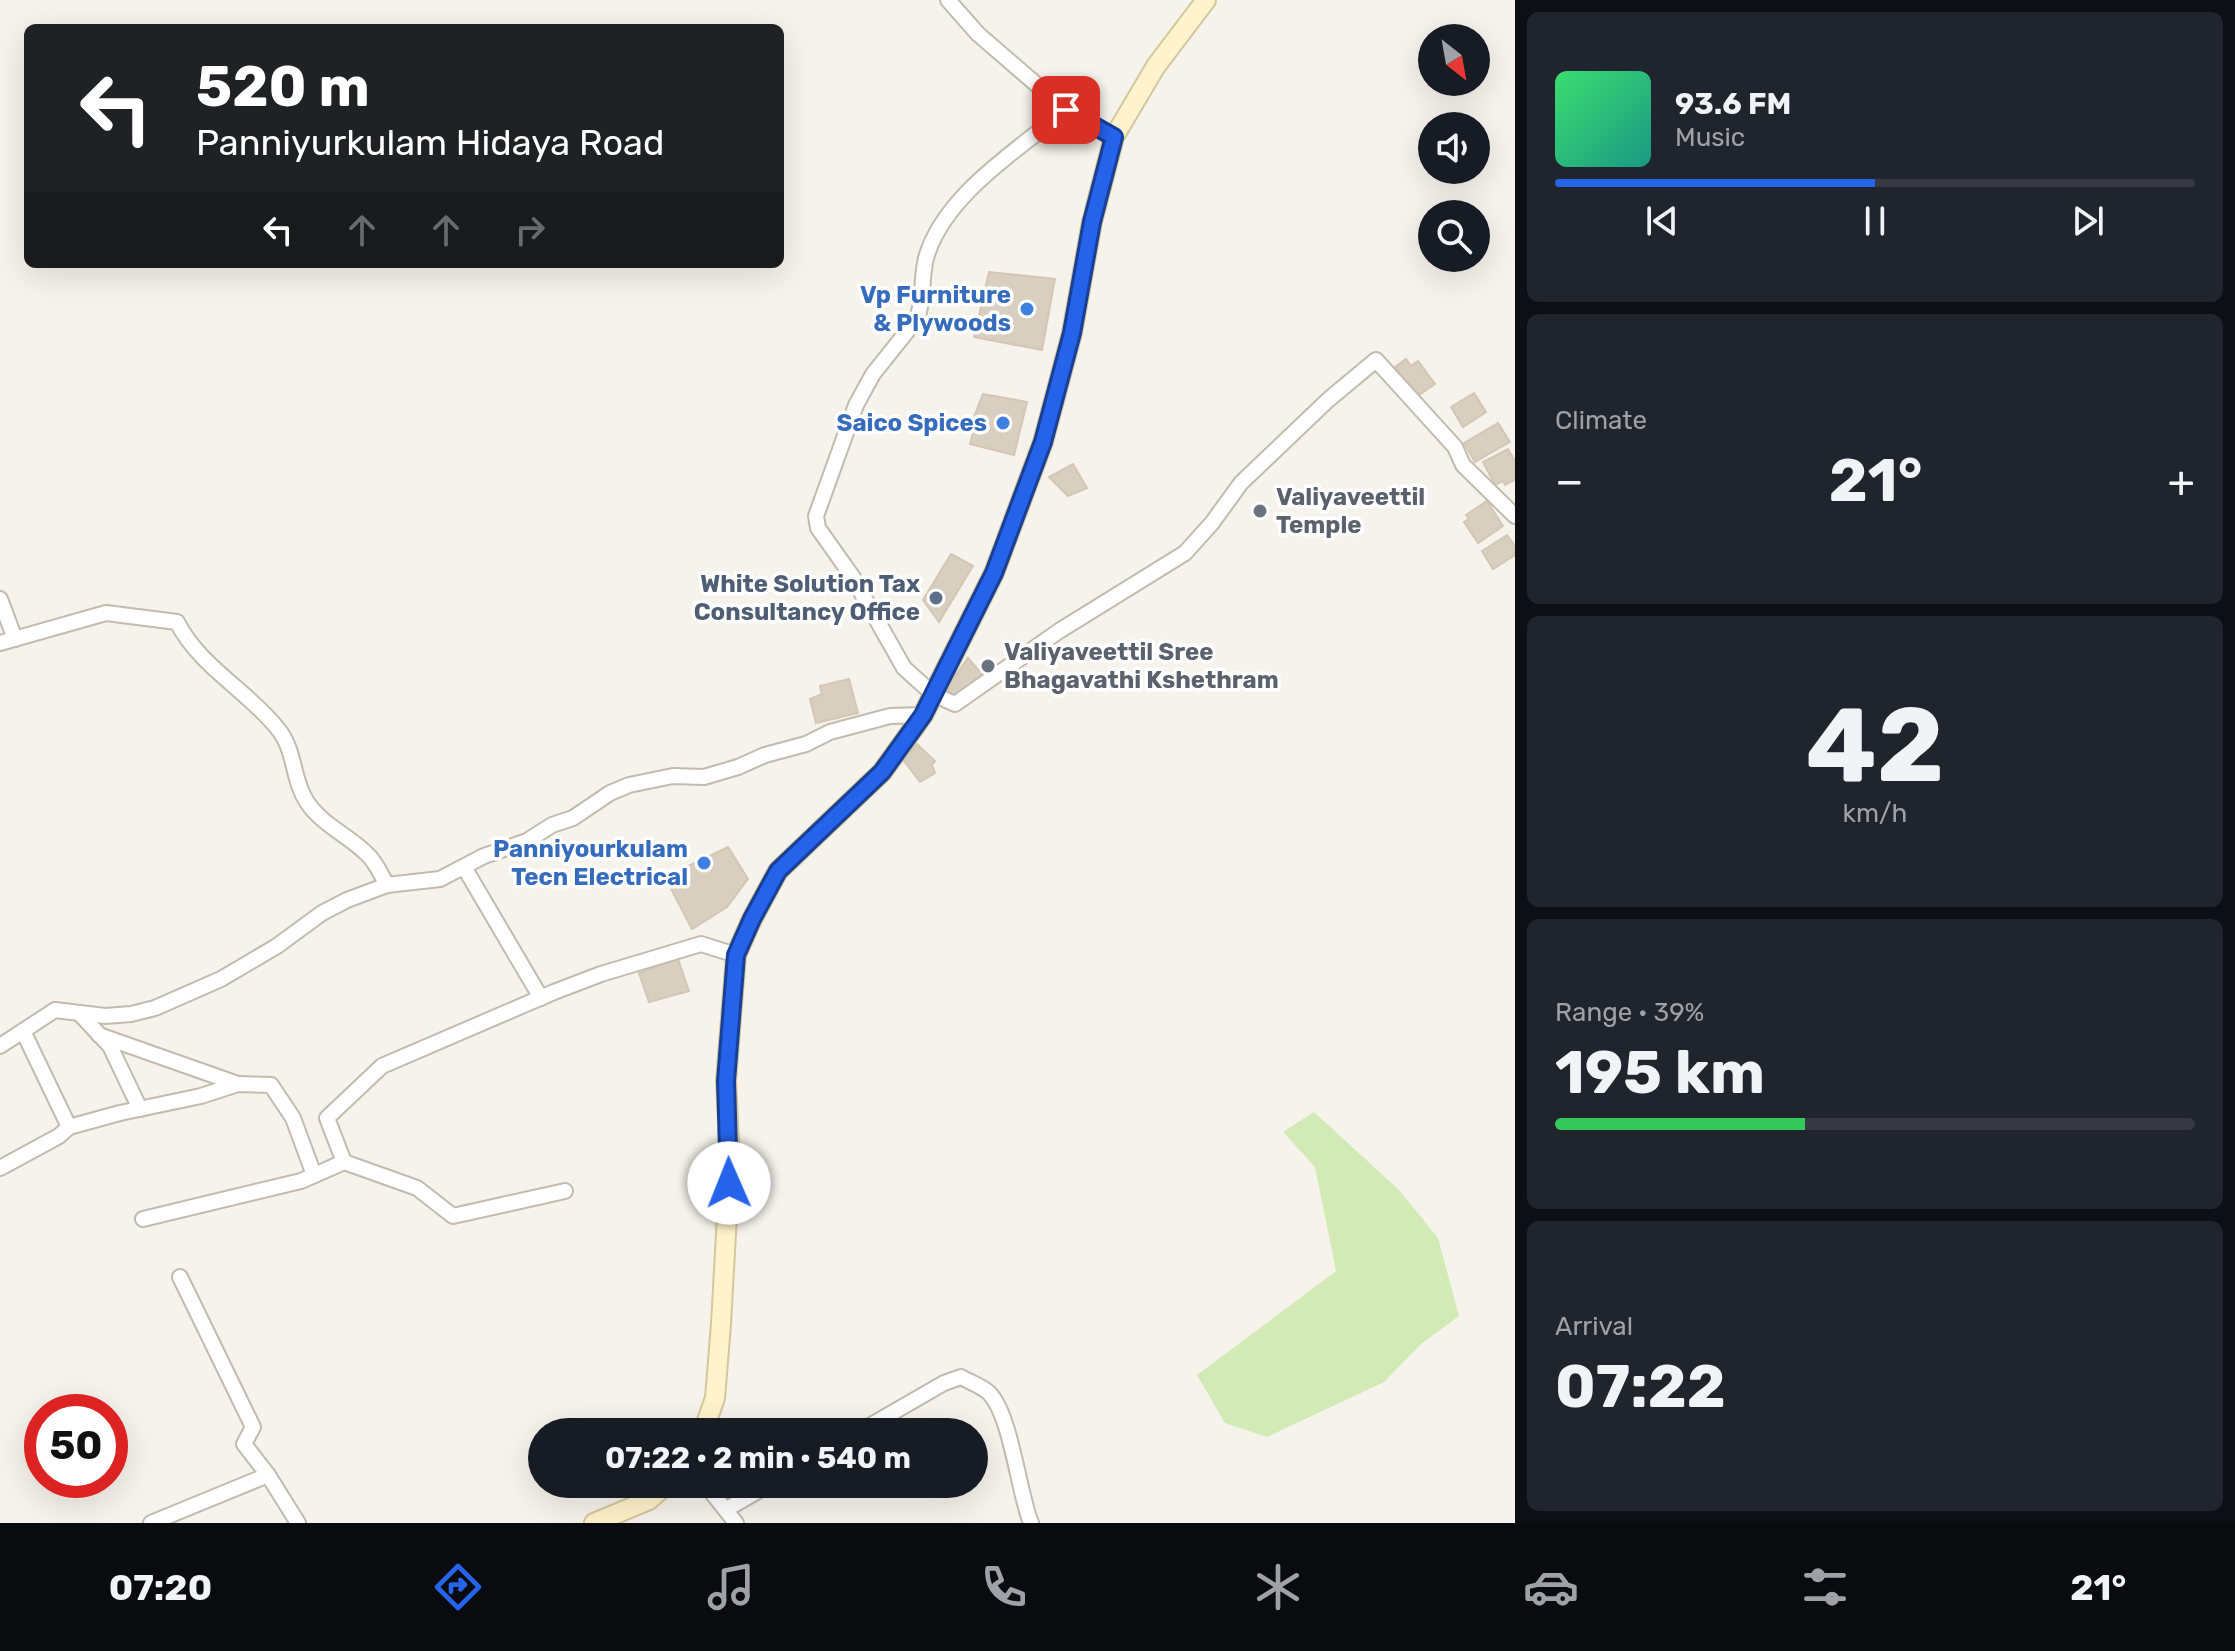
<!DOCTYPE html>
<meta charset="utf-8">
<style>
body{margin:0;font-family:Rubik,sans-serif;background:#20242c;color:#f1f3f6;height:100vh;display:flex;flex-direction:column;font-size:30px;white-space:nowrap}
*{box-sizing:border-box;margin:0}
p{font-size:26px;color:#9ea1a6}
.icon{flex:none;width:44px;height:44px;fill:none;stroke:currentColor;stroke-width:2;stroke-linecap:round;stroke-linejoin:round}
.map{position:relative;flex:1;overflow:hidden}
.side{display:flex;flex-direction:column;gap:12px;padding:12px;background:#0d0f14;width:720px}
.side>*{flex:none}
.guide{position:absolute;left:24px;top:24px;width:760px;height:244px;border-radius:12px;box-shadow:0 8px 32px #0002;background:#202124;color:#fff;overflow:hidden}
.needle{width:52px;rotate:149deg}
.fabs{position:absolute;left:1418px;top:24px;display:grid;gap:16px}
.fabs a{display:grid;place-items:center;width:72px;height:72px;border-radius:50%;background:#171b24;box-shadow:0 8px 32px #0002;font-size:40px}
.speed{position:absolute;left:24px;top:1394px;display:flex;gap:16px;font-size:40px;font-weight:700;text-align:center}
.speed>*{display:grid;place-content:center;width:104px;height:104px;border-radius:50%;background:#171b24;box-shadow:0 8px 32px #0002;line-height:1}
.speed .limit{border:12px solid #d22;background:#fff;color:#111}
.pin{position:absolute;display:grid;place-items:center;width:68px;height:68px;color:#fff;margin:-34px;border-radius:16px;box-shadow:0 4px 12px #0006}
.me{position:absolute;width:88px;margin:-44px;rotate:359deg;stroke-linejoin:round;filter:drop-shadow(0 0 6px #0008)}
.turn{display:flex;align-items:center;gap:28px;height:168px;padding:0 40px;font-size:36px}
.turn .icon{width:104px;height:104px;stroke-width:2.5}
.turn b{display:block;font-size:56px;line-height:68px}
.lanes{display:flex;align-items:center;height:76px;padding:0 40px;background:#0003;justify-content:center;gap:40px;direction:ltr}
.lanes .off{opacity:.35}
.big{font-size:60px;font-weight:700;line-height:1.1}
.side .widget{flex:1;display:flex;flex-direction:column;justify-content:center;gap:12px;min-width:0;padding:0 28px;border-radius:12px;background:#20242c}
.side .dial{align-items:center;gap:0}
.dial b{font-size:104px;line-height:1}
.song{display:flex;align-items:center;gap:24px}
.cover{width:96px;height:96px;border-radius:12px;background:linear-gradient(135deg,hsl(140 70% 55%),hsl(170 70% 35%))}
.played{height:8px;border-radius:4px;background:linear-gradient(90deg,#2563eb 50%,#363941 50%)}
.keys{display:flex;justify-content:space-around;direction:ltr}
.heat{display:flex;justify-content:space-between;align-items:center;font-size:44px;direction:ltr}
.charge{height:12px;border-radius:6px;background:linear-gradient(90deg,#34c759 39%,#363941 0)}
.trip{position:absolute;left:528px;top:1418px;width:460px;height:80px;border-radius:40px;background:#171b24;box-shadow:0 8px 32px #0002;font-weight:700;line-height:80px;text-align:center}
.menu{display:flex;height:128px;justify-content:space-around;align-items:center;background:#090b0e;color:#9ea1a6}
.menu .icon{width:56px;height:56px}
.menu .active{color:#2563eb}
.menu b{font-size:36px;color:#f1f3f6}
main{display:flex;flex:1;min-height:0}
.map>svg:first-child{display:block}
</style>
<main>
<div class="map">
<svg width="1515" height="1523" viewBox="0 0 1515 1523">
<rect width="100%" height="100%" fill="#f6f3ec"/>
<!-- green -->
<polygon fill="#d2eab5" points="1314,1112 1399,1190 1438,1238 1459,1316 1421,1344 1384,1382 1267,1437 1225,1423 1197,1375 1336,1271 1315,1167 1283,1132"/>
<!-- building -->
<g fill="#d8cfc1" stroke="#d3c7b4" stroke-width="2">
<polygon points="989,272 1055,279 1042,350 974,337"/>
<polygon points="1406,359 1411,366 1418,361 1435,384 1416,397 1395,367"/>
<polygon points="1474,393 1486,412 1463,427 1451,407"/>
<polygon points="983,394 1027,402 1014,455 970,444 976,422 972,422"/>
<polygon points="1498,423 1510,442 1475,462 1464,443"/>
<polygon points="1508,449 1515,461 1515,480 1505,485 1503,481 1495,485 1483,462"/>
<polygon points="1073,464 1087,488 1068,496 1049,477"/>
<polygon points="1487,501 1503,526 1478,543 1464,522 1469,519 1466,515"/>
<polygon points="1507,535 1515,546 1515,555 1493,569 1482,551"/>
<polygon points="951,554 973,566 939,622 923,600"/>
<polygon points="968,658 987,680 952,699 948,687"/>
<polygon points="849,679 858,713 816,723 810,699 822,694 820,686"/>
<polygon points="917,744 935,761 932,765 935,773 920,782 904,761"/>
<polygon points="728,847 748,879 727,907 692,929 665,877"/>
<polygon points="678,959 689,991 649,1002 639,973"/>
</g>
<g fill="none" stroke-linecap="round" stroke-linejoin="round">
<defs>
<g id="minor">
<polyline points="948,0 978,34 1066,110 1114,137"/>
<path d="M1066 110C1018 150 944 195 926 258 921 278 924 300 917 319L873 374 856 405 816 516 818 528 852 576 904 668 933 694 955 704 1059 631 1185 553 1212 523 1241 483 1328 400 1376 360 1455 447 1463 465 1515 516"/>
<polyline points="0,599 15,639"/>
<path d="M0 643 106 613 177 622C200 667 247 690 278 729 296 751 292 780 307 802 322 825 348 835 367 854 376 862 381 875 387 885"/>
<polyline points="464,867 541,998"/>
<polyline points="79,1013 110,1046 140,1109"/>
<polyline points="23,1031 69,1127"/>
<polyline points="99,1035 238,1084"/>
<polyline points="0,1046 55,1010 105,1016 131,1014 155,1008 221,979 277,946 322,913 347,900 387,885 440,879 484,856 527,841 552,825 573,818 610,793 629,785 673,776 704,777 738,767 765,755 806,744 830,732 890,716 923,715"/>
<polyline points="0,1168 59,1136 69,1127 120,1113 201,1096 238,1084 271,1085 293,1118 314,1175"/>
<polyline points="565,1191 453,1216 417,1188 344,1162 327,1118 382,1066 554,992 601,974 701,944 736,955"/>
<polyline points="143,1219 301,1181 344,1162"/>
<polyline points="180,1277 253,1427 244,1444 268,1475 298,1523"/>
<path d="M859 1432 944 1383 961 1377C970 1382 981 1386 988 1392 1011 1413 1018 1491 1031 1523"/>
<polyline points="705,1484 736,1523"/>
<polyline points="727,1509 770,1484"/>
<polyline points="151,1523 268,1475"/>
</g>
<g id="secondary">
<polyline points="703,1432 715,1398 721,1324 730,1161 726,1081 736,955 752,919 778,871 882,772 923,715 994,573 1043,442 1072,333 1092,222 1114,137 1156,66 1206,0"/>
<polyline points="594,1523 649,1500 667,1484"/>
</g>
</defs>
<!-- minor casing -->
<use href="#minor" stroke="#c2bbae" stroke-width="18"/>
<!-- secondary casing -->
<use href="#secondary" stroke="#d6c79b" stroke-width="22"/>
<!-- minor -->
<use href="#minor" stroke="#fff" stroke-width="14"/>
<!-- secondary -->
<use href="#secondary" stroke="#fff3cd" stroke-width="18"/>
</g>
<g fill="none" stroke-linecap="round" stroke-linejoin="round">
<defs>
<polyline id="route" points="729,1183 726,1081 736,955 752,919 778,871 882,772 923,715 994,573 1043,442 1072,333 1092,222 1114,137 1066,110"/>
</defs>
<!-- route casing -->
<use href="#route" stroke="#184099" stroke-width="20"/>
<!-- route -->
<use href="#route" stroke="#2563eb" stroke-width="14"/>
</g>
<!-- markers -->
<g fill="#3f7fe0" stroke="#fff" stroke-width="3">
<circle cx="1027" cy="309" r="8"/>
<circle cx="1003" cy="423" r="8"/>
<circle cx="704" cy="863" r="8"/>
</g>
<g fill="#6b7280" stroke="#fff" stroke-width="3">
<circle cx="1260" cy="511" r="8"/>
<circle cx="988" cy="666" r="8"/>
</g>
<circle fill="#5c6f8a" stroke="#fff" stroke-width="3" cx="936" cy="598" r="8"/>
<g text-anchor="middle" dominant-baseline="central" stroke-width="7" stroke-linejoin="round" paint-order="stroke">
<!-- shop labels -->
<g font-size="24" font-weight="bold" fill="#366cbe" stroke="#fff" text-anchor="end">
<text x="1011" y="295">Vp Furniture<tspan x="1011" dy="28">&amp; Plywoods</tspan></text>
<text x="987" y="423">Saico Spices</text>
<text x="688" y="849">Panniyourkulam<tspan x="688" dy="28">Tecn Electrical</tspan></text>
</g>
<!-- worship labels -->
<g font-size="24" font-weight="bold" fill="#5b616d" stroke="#fff" text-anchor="start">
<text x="1276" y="497">Valiyaveettil<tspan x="1276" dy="28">Temple</tspan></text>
<text x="1004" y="652">Valiyaveettil Sree<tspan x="1004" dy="28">Bhagavathi Kshethram</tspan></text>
</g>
<!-- service labels -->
<g font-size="24" font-weight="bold" fill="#4e5e75" stroke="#fff" text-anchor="end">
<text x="920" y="584">White Solution Tax<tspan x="920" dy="28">Consultancy Office</tspan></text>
</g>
</g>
</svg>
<div class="fabs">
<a><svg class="needle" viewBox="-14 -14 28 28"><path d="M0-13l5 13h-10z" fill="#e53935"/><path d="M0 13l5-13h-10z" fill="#9ea1a6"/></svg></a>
<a><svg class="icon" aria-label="sound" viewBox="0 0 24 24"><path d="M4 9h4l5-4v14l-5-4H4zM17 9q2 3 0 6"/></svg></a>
<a><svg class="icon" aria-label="search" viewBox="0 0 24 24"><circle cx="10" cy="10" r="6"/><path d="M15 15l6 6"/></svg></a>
</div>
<div class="speed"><div class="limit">50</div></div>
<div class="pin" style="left:1066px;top:110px;background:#d93025"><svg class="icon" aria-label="arrive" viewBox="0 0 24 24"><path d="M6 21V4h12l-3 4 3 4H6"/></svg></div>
<svg class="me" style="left:729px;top:1183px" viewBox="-20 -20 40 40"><circle r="19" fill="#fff"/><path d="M0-13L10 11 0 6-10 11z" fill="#2563eb"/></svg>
<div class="trip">07:22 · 2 min · 540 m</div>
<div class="guide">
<div class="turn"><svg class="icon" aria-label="left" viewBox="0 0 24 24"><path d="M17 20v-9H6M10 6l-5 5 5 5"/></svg><div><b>520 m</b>Panniyurkulam Hidaya Road</div></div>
<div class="lanes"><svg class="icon" aria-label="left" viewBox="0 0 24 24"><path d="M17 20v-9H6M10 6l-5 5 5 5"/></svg><svg class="icon off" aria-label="ahead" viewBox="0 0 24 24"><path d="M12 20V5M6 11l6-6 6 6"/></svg><svg class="icon off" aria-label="ahead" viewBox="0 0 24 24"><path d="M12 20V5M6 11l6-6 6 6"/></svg><svg class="icon off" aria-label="right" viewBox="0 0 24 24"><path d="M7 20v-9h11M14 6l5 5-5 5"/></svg></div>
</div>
</div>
<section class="side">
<div class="widget">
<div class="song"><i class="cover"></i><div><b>93.6 FM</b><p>Music</p></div></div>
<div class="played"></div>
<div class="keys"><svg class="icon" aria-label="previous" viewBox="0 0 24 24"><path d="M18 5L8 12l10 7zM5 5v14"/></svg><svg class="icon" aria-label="pause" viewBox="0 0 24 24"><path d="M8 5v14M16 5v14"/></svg><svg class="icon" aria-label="next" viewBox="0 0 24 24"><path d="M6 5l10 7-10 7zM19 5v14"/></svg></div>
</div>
<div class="widget"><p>Climate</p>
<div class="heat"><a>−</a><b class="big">21°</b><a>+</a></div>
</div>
<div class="widget dial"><b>42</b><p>km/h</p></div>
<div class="widget"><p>Range · 39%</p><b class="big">195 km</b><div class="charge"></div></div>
<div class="widget"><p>Arrival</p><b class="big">07:22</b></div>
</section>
</main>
<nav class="menu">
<b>07:20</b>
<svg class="icon active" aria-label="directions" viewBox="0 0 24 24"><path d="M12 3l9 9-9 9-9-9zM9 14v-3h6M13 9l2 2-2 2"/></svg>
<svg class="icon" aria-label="music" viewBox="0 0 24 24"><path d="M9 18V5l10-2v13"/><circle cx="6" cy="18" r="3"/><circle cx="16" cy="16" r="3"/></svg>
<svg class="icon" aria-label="phone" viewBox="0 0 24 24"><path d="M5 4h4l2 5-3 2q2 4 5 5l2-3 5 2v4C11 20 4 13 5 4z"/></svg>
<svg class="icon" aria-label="climate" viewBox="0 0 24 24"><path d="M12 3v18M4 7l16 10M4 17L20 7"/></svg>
<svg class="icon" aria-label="car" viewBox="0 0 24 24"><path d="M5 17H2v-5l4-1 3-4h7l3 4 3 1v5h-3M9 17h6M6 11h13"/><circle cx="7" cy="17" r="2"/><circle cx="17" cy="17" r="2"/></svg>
<svg class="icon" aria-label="filters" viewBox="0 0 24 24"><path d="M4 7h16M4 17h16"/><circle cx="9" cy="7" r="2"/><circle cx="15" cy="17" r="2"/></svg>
<b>21°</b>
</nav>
